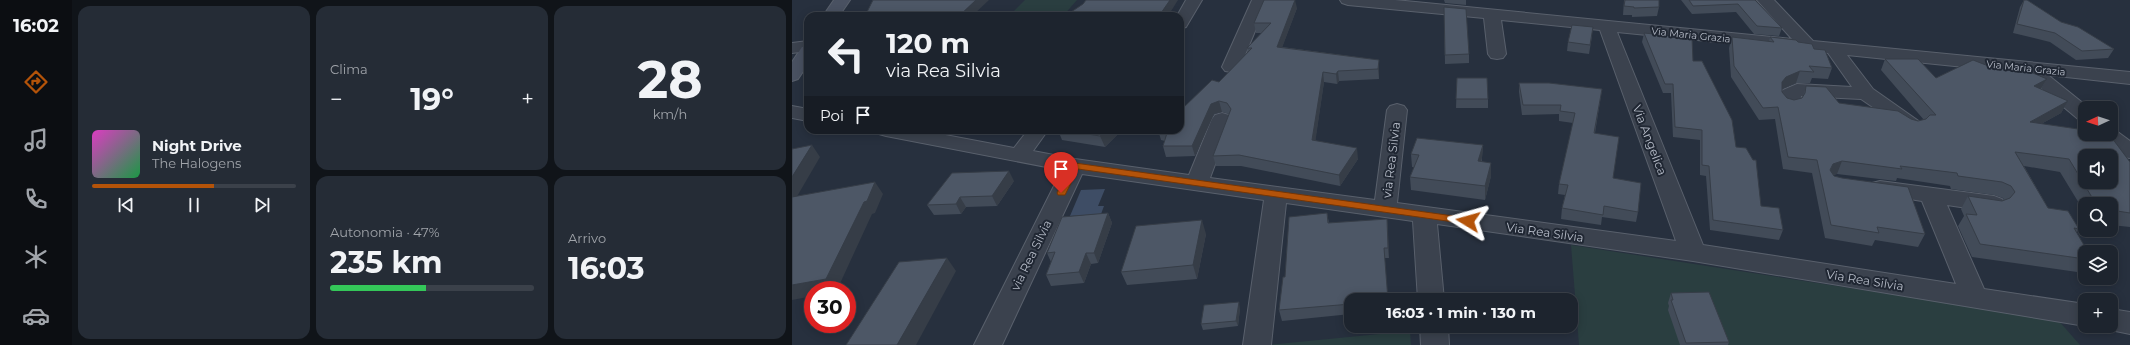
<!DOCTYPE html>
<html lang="it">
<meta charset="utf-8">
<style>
body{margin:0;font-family:Montserrat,sans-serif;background:#252c36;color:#f1f3f6;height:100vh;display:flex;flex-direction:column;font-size:15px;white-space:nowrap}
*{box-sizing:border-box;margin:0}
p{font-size:13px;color:#a0a4aa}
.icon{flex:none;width:22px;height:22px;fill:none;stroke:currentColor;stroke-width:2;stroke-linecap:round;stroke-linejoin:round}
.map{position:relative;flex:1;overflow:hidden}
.details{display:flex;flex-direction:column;gap:6px;padding:6px;background:#101419;width:720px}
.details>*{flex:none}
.hud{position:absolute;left:12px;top:12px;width:380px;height:122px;border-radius:12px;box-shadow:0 2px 10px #0003,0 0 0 1px #3b414a;background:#1d242e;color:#f1f3f6;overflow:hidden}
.needle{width:26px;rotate:267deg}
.fabs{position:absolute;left:1286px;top:101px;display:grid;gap:8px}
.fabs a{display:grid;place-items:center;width:40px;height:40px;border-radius:8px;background:#1d242e;box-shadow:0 2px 10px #0003,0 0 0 1px #3b414a;font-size:20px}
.speed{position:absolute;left:12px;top:281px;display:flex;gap:8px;font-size:20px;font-weight:700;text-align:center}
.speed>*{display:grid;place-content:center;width:52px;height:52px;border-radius:50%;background:#1d242e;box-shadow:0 2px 10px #0003,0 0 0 1px #3b414a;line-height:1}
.speed .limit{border:6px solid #d22;background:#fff;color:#111}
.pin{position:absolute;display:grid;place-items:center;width:34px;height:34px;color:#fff;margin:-41px -17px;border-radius:50% 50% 50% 0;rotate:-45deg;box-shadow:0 0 4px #0007}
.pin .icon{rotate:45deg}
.me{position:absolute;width:44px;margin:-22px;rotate:278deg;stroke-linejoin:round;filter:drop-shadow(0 0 3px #0008)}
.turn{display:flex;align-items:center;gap:14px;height:84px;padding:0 16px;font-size:18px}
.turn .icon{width:52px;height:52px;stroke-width:2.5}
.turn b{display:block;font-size:28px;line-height:34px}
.then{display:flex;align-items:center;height:38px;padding:0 16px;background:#0003;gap:8px;font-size:15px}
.big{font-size:30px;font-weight:700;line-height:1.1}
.details .card{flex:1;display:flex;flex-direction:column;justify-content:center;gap:6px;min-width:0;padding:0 14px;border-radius:12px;background:#252c36}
.details .dial{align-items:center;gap:0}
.dial b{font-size:52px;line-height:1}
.song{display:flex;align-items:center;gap:12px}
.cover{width:48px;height:48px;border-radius:6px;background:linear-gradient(135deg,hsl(310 70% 55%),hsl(140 70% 35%))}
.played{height:4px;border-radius:2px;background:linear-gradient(90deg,#b45309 60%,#3b414a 60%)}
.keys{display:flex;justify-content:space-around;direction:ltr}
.heat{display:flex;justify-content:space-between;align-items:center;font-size:22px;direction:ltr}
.charge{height:6px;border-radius:3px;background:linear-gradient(90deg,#34c759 47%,#3b414a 0)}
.details .tiles{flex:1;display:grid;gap:6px;grid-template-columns:repeat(3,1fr)}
.card:first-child{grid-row:span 2}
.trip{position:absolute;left:552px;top:293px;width:234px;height:40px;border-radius:12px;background:#1d242e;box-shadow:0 2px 10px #0003,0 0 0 1px #3b414a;font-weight:700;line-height:40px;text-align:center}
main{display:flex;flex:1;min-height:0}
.dock{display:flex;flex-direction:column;width:72px;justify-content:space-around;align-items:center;background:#0c0e12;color:#a0a4aa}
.dock .icon{width:28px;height:28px}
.dock .active{color:#b45309}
.dock b{font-size:18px;color:#f1f3f6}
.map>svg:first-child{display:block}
</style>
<main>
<nav class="dock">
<b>16:02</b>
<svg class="icon active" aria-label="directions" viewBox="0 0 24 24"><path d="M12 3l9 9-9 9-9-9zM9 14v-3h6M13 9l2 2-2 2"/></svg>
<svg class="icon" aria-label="music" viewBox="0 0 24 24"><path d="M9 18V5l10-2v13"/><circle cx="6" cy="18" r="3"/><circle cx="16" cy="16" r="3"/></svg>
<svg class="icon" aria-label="phone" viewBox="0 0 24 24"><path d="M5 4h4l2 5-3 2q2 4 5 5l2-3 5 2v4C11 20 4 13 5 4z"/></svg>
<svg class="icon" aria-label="climate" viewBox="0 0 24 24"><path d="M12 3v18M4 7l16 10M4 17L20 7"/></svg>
<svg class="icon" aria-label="car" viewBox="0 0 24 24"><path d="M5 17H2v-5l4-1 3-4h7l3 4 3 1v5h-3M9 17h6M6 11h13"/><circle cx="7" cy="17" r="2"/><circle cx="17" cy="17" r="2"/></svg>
</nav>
<section class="details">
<div class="tiles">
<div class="card">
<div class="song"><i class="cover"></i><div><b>Night Drive</b><p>The Halogens</p></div></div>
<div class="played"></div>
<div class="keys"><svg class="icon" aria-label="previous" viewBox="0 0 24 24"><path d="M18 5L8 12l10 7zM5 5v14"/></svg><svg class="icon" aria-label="pause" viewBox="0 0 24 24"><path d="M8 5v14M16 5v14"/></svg><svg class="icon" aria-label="next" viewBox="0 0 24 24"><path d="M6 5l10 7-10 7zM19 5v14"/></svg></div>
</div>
<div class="card"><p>Clima</p>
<div class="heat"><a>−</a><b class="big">19°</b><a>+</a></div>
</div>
<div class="card dial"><b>28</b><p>km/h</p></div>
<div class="card"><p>Autonomia · 47%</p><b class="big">235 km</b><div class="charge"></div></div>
<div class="card"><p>Arrivo</p><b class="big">16:03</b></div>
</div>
</section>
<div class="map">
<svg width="1338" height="345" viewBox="0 0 1338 345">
<rect width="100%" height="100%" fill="#27303e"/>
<!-- green -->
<g fill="#2a3e40">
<polygon points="233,0 285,0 271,16 217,16"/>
<polygon points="779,245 1266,320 1288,345 787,345"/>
<polygon points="618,331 619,345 476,345"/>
</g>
<!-- water -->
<polygon fill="#3e4d65" points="313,189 306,206 312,206 309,214 278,216 289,190"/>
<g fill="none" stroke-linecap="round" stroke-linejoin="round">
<defs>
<g id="street">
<polygon points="394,0 410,0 394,27 388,29 388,16 385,16"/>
<polygon points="460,0 476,0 448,67 445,71 439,72 433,71 430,67"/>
<polygon points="548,0 603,0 1000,39 965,0 982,0 1021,41 1338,72 1338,84 1256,75 1297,108 1293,108 1293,121 1286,119 1231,73 1055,55 1081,89 1128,122 1131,126 1128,130 1121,132 1114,130 1069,99 1009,96 1008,104 1005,108 998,110 991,108 988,104 988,94 991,90 1005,84 1060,87 1036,53 825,32 911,245 1164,284 1130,201 1080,193 1077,188 1080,183 1088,181 1202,196 1210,199 1214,204 1210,209 1202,212 1155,205 1192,289 1293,304 1293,326 901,261 645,224 652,300 626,300 621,221 494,203 479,345 451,345 472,200 290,174 210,345 182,345 270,170 94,136 87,134 84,130 127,130 222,148 236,130 256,130 241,151 283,159 397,175 420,119 423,115 430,113 437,115 440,119 418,178 583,200 595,110 598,106 605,104 612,106 615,110 605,203 884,241 808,30 709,20 714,54 711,58 705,59 699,58 696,54 692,18 556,5 550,3"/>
<polygon points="16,41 16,51 0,53 0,43"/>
<polygon points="0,106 16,109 16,121 0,118"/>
<polygon points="1319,129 1323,130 1338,141 1338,158 1330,157 1306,134 1319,134"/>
<polygon points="1319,309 1338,312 1338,334 1309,328 1308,326 1319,326"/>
<polygon points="628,326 656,326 657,345 629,345"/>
</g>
<g id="secondary">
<polygon points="42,0 58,0 47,16 31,16"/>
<polygon points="16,46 16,64 6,79 0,81 0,62 10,47"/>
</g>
</defs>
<!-- street casing -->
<use href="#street" stroke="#59606c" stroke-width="2"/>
<!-- secondary casing -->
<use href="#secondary" stroke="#59606c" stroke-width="2"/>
<!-- street -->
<use href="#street" fill="#3b424e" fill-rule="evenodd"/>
<!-- secondary -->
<use href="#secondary" fill="#495161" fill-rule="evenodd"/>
</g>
<!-- wall -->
<g fill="#424b58">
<polygon points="652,0 674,0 674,5 653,3"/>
<polygon points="832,0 867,0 867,7 865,16 840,17 840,15 831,15"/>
<polygon points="889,0 963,0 990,28 987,36 962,34 944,12 900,14"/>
<polygon points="1232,0 1235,0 1269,22 1322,49 1316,58 1284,60 1258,42 1221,33 1228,7"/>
<polygon points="652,7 677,54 677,63 653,64"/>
<polygon points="505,8 490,47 587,60 587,79 547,81 545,84 532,82 523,141 566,159 548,186 449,166 424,166 421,156 437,114 430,112 422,114 403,156 374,157 371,146 373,141 369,140 366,130 388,130 391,108 427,82 456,52 455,48 470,33 464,33 462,23"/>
<polygon points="852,33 901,61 944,147 969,206 991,230 987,240 918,230 914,176 908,175 908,140 881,137 879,93 871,93 850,42"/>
<polygon points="800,36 797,54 775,51 776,42"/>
<polygon points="940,37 977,41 978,37 1006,42 1022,49 1040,68 1036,79 1020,78 1018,83 1004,83 990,89 990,92 995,98 1002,100 1010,98 1011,96 1014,86 1047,103 1126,121 1132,120 1089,70 1093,59 1144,78 1199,67 1255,79 1249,89 1276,101 1269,113 1249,124 1338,162 1338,227 1319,225 1319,204 1293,204 1293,213 1268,172 1232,166 1256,208 1287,229 1284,233 1293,252 1293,271 1292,273 1180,257 1166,226 1172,216 1169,209 1176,196 1210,201 1212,200 1211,198 1202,195 1159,189 1158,186 1105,178 1104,181 1045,174 1041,175 1042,176 1133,234 1126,247 1083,240 1080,246 1033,238 1020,173 991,169 983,119 967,120 939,77 937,48"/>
<polygon points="665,78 696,99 696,108 664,108"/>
<polygon points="727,83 810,89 803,133 821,178 846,212 844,222 810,217 809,225 769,219 770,208 773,195 766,194 767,184 781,123 767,121 767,114 730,115 727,92"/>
<polygon points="266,130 330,130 313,147 270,140"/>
<polygon points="691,145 690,158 690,162 699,163 699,176 693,200 619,190 618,177 622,167 620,167 619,154"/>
<polygon points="222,181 205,206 174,207 169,214 142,215 135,205"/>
<polygon points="316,213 320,223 306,263 299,264 292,283 259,286 254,275 259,262 255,253"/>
<polygon points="535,213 537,223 595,219 597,258 593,258 559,300 559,314 490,321 487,310 493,277"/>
<polygon points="414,234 405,279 335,285 329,272"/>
<polygon points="879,293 937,342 936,345 888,345 876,310 877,306 876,303"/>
<polygon points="448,308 446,326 411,330 409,324"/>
</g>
<!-- shaded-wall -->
<g fill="#363d47">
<polygon points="184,0 197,0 180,16 167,16"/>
<polygon points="378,0 386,0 376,16 367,16"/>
<polygon points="503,0 505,8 487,56 485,47"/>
<polygon points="587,60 587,79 586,69"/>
<polygon points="546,71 547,81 545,84 544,74"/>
<polygon points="1008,71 1004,83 990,89 990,82 994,77"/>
<polygon points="531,72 532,82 522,151 520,140"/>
<polygon points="1255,79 1248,90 1242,86"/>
<polygon points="427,101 430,112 422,114 403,156 400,146 419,104"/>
<polygon points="1276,101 1269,113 1231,134 1238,122"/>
<polygon points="315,130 330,130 313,147 308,136"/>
<polygon points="20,145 28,157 0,205 0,177"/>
<polygon points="691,145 690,158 686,175 686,161"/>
<polygon points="565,148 566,159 548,186 547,175"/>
<polygon points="1050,161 1045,174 1036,176 1033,183 1041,164"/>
<polygon points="699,163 699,176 693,200 693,186"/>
<polygon points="217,171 222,181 205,206 200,196"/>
<polygon points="83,182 91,194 83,213 80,214 45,290 21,290 21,296 0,300 0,285"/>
<polygon points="168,197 174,207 169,214 164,204"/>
<polygon points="316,213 320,223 306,263 302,253"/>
<polygon points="595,219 596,229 597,258 596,248"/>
<polygon points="410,220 414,234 405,279 401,265"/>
<polygon points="294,253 299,264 292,283 287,272"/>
<polygon points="155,258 164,271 124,345 105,345"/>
<polygon points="447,302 448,308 446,326 444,321"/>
</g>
<!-- building -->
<g fill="#4d5766" stroke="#363d47" fill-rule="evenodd">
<polygon points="81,0 184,0 167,16 73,16"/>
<polygon points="294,0 378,0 367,16 273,16 291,4"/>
<polygon points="472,0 503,0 485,47 587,60 586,69 546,71 544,74 531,72 520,140 565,148 547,175 447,155 421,156 439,109 435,103 427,101 419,104 400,146 371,146 375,133 367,130 388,130 388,108 391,108 420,80 427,82 460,48 455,48 479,23 462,23"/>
<polygon points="833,0 867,0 867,7 842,8 842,7 832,6"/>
<polygon points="897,0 963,0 990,28 965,26 946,4 901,6"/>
<polygon points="1232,0 1235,0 1269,22 1286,27 1322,49 1290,51 1263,33 1225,24"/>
<polygon points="652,7 674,9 677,54 653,55"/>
<polygon points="780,25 801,27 798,45 776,42"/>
<polygon points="852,33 900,38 901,61 910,61 940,120 944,147 954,148 961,160 964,160 969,206 987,208 991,230 921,220 917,166 910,165 910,130 883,127 881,84 873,84"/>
<path d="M940 37 982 42 978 37 1004 40 1006 42 1020 44 1022 49 1033 50 1040 68 1017 66 1022 72 1008 71 994 77 990 82V92L995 98 1002 100 1010 98 1013 93 1014 86 1034 87 1047 103 1106 111 1119 119 1126 121 1134 119 1138 115H1144L1093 59H1126L1144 78 1181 60 1199 67 1214 69 1222 65 1255 79 1242 86 1276 101 1238 122 1293 130V134H1317L1338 162V213L1319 210V204H1304L1277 159 1223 152 1256 208 1276 211 1287 229 1282 228 1296 252H1293V259L1188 244 1174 214 1185 215 1176 196 1210 201 1218 198 1223 192 1219 186 1210 182 1166 176 1165 173 1108 166 1110 169 1050 161 1041 164 1038 170 1042 176 1050 178 1116 187 1133 234 1085 227 1087 233 1039 225 1025 160 996 157 986 107 971 108 942 66ZM1293 156H1319V182H1293Z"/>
<polygon points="665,78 695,78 696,99 664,99"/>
<polygon points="727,83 757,83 810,89 802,133 827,137 821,178 849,183 846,212 812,206 811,215 770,208 776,185 767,184 783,113 768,111 769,105 731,105"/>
<polygon points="271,130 315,130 308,136"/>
<polygon points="625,138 691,145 686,161 699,163 693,186 618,177 627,155 619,154"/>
<polygon points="20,145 0,177 0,149"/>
<polygon points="217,171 200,196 168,197 164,204 135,205 160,173"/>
<polygon points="83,182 75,201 72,202 34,279 0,285 0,197"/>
<polygon points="316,213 302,253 294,253 287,272 254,275 263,252 255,253 270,217"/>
<polygon points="535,213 536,223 595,219 596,248 592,248 596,300 559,300 559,304 487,310 491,277 493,277 497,217"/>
<polygon points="410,220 401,265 329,272 344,226"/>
<polygon points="155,258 105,345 54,345 107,262"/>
<polygon points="917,292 937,342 894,343 879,300 881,300 879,293"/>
<polygon points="447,302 444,321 409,324 412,305"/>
</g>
<!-- route -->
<polygon fill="#b45309" stroke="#753606" points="283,163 676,218 681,221 676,224 286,169 273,195 266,195 265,193 278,166"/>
<g text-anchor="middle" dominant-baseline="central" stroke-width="4" stroke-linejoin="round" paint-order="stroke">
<!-- far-street labels -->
<g font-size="10" fill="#b7bdc9" stroke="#202733">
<text transform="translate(899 35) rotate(6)">Via Maria Grazia</text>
<text transform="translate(1234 68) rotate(6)">Via Maria Grazia</text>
</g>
<!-- street labels -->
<g font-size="12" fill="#b7bdc9" stroke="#202733">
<text transform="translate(858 140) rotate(69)">Via Angelica</text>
<text transform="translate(599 160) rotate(-83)">via Rea Silvia</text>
<text transform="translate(753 232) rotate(8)">Via Rea Silvia</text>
<text transform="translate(239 255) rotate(-64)">via Rea Silvia</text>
<text transform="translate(1073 280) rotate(9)">Via Rea Silvia</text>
</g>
</g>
</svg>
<div class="fabs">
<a><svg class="needle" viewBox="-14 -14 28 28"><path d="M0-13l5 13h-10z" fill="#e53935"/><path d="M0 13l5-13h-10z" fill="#a0a4aa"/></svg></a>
<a><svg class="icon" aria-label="sound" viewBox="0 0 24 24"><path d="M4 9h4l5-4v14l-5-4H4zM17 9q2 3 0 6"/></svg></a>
<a><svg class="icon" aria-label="search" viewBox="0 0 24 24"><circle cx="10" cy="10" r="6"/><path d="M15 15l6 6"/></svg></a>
<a><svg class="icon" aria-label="layers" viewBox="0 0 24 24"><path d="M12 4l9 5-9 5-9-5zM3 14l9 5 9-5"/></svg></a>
<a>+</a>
</div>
<div class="speed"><div class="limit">30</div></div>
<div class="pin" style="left:269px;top:193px;background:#d93025"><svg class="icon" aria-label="arrive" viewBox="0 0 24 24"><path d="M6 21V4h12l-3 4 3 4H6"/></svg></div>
<svg class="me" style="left:676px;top:221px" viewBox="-20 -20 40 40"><path d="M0-17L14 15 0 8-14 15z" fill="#b45309" stroke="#fff" stroke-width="4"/></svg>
<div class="trip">16:03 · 1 min · 130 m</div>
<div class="hud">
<div class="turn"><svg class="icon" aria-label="left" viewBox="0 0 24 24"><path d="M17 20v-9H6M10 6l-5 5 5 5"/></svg><div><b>120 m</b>via Rea Silvia</div></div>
<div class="then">Poi<svg class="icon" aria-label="arrive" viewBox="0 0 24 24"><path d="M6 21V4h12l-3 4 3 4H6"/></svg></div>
</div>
</div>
</main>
